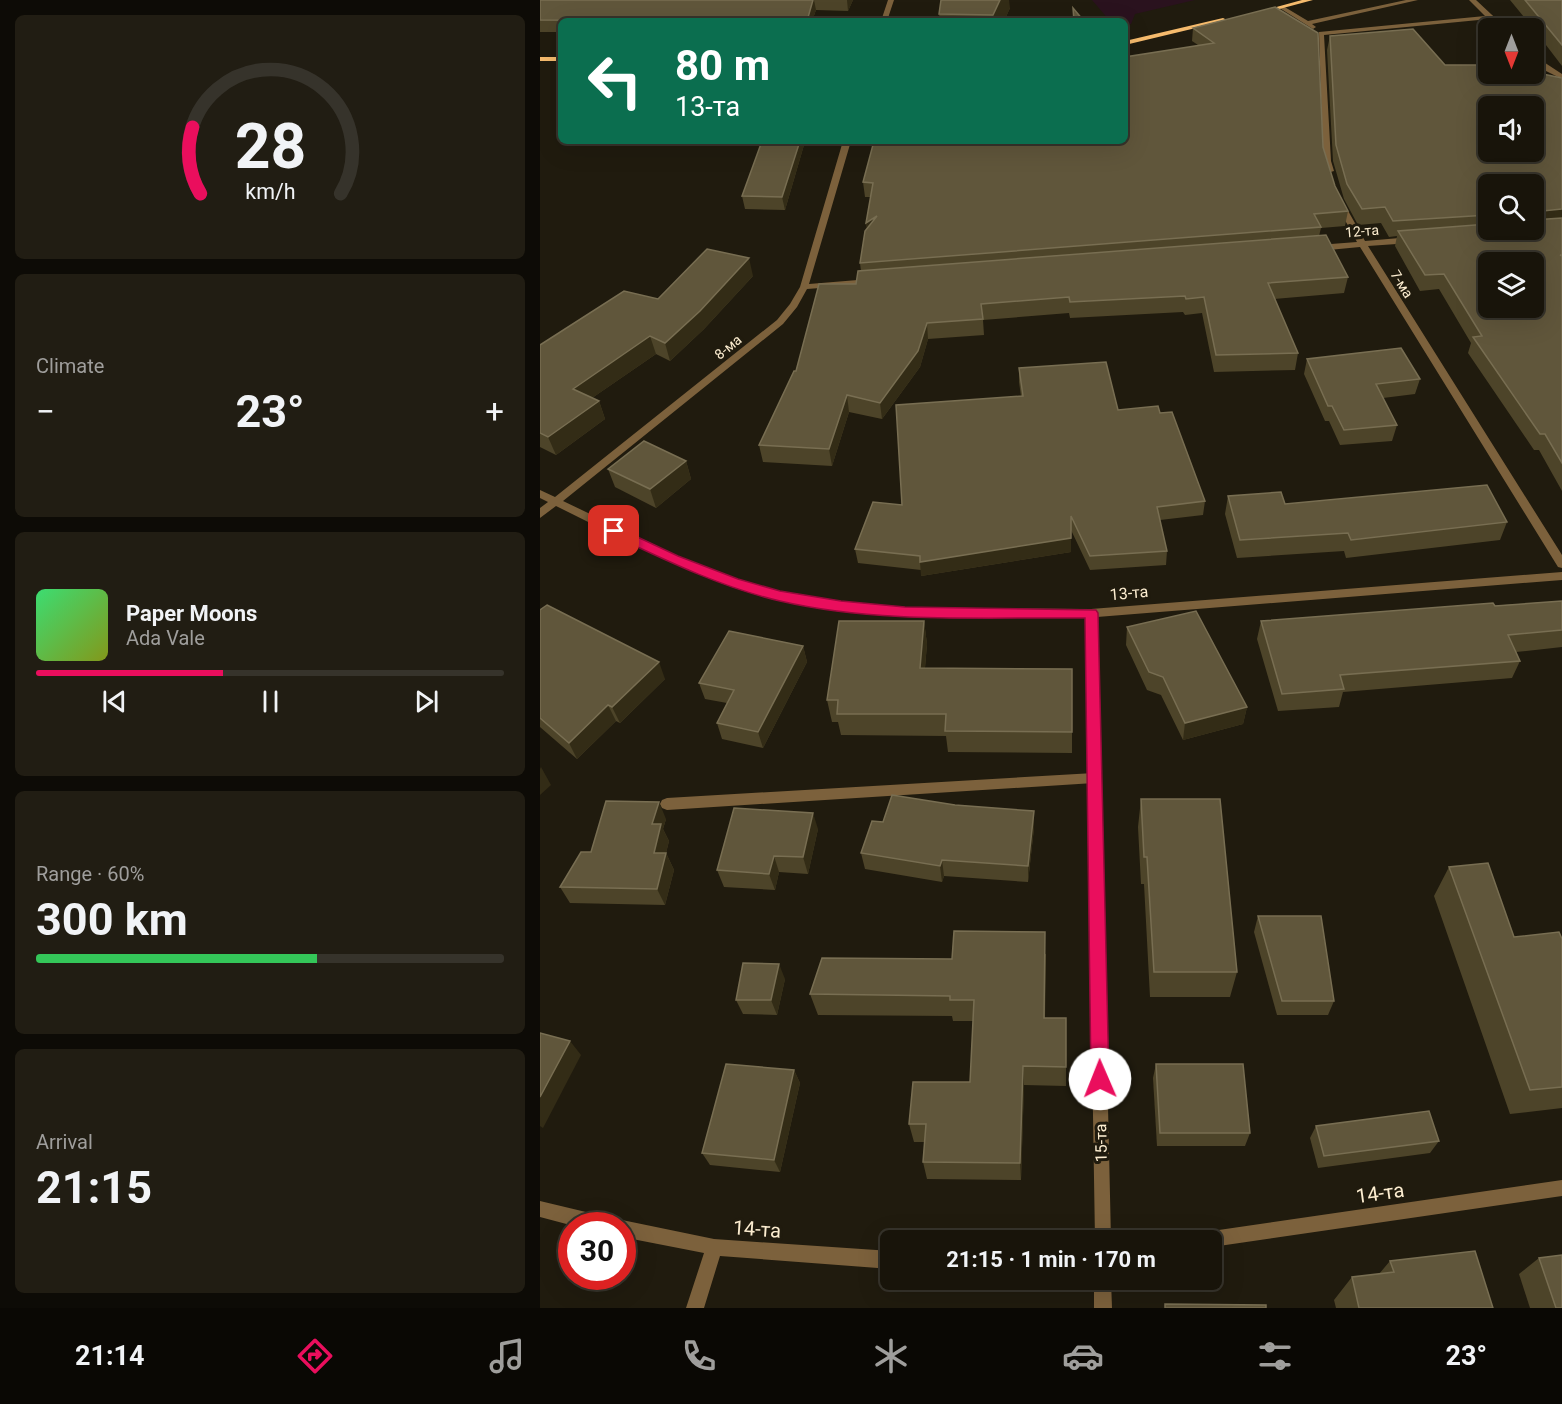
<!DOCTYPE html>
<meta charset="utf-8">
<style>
body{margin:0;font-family:Roboto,sans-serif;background:#211d13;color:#f1f3f6;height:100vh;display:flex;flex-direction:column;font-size:22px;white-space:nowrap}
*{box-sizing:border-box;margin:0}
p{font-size:20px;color:#9f9e9c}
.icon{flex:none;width:33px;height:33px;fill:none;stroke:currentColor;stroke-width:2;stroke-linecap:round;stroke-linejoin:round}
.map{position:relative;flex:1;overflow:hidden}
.side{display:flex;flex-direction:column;gap:15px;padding:15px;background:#0d0b06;width:540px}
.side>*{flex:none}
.banner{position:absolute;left:18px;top:18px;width:570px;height:126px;border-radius:9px;box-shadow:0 6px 24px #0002,0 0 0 2px #36332b;background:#0b6e4f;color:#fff;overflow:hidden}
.needle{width:39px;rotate:180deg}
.buttons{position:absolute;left:938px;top:18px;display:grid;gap:12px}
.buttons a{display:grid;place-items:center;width:66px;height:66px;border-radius:9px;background:#18140a;box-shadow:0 6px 24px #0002,0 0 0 2px #36332b;font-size:30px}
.speed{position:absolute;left:18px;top:1212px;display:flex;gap:12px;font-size:30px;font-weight:700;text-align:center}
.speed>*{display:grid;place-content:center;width:78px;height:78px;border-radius:50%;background:#18140a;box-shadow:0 6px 24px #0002,0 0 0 2px #36332b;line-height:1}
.speed .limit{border:9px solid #d22;background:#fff;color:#111}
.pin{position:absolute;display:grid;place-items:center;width:51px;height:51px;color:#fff;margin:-26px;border-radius:12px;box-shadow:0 3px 9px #0006}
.me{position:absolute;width:66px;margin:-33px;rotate:359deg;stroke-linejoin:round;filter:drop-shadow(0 0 4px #0008)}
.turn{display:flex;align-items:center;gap:21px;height:126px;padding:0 18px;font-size:27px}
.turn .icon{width:78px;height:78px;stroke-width:2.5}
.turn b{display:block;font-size:42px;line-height:51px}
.big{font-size:45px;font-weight:700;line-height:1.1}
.side .tile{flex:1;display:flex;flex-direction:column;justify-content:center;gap:9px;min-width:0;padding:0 21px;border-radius:9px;background:#211d13}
.side .dial{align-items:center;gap:0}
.dial svg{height:156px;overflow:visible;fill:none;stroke:#36332b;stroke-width:7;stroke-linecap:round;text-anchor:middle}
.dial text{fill:#f1f3f6;stroke:none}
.song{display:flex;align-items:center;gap:18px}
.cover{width:72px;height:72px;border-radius:9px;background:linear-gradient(135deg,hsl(140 70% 55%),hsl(70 70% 35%))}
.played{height:6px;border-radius:3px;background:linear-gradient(90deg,#ea0e5d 40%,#36332b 40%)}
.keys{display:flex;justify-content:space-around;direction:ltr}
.heat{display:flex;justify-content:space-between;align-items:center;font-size:33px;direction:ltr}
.charge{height:9px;border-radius:4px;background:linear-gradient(90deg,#34c759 60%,#36332b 0)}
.trip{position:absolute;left:340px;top:1230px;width:342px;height:60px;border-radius:9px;background:#18140a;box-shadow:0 6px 24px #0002,0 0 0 2px #36332b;font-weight:700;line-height:60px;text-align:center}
.menu{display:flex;height:96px;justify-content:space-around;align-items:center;background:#0a0804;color:#9f9e9c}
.menu .icon{width:42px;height:42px}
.menu .selected{color:#ea0e5d}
.menu b{font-size:27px;color:#f1f3f6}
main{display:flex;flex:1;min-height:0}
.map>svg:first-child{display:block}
</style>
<main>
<section class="side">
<div class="tile dial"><svg viewBox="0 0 100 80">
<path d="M14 69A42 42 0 1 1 86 69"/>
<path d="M14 69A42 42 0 0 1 10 35" stroke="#ea0e5d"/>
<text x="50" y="56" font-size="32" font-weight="700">28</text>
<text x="50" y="72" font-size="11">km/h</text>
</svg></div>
<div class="tile"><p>Climate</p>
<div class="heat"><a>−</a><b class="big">23°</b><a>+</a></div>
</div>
<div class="tile">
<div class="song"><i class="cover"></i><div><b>Paper Moons</b><p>Ada Vale</p></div></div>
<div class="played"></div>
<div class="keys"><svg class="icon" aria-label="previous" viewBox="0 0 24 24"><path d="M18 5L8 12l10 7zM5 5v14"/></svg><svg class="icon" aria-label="pause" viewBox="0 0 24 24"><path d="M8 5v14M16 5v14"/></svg><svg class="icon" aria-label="next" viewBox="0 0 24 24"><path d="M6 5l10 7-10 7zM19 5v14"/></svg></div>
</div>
<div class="tile"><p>Range · 60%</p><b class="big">300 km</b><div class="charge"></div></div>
<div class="tile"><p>Arrival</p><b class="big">21:15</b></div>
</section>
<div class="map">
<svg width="1022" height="1308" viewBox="0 0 1022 1308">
<rect width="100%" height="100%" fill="#201b0e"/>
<!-- green -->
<polygon fill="#2a121e" points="552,0 655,0 595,14 591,24 585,26 585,21 570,21"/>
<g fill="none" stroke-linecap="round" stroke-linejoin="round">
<!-- lane -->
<polygon fill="#7c613c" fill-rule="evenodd" points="554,773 559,774 561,778 559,782 554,783 127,810 122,808 120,804 122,800 127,798"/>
<!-- street -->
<g fill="#7c613c" fill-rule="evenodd">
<polygon points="348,0 354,0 347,21 341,21"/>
<polygon points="866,0 878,0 772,24 776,27 773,29 738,7 743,6 768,21"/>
<polygon points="929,0 936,0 966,28 960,28 949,19 784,35 791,161 794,171 787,173 783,161 779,32 945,16"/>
<polygon points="993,55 1022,74 1022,79 1000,68 993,61"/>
<path d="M303 141H311L269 284 330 279 334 282 333 284 267 289 257 307 243 324 23 501 138 556 198 579 240 592 301 602 365 608 551 609 1022 572V580L557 617 571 1240H555L545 617C458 617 369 622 283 607 268 605 252 603 238 600 160 579 89 542 16 506L0 518V508L8 502 0 498V490L15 497 237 320 250 304 260 287Z"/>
<polygon points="796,200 802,200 825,241 871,237 875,240 871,243 828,246 1022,555 1022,568 1018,567 820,247 778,251 774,248 778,245 817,242 795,202"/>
<polygon points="1022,1180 1022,1196 672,1247 672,1240 657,1240 659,1234 665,1232"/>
<polygon points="0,1201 71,1218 78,1221 82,1220 174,1239 351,1251 351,1269 180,1256 164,1308 146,1308 164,1253 82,1237 82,1226 34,1226 0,1217"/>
<polygon points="554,1280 571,1280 572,1308 554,1308"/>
</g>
<!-- secondary -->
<g fill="#f6bb6d" fill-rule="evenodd">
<polygon points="762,0 773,0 721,14 718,12"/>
<polygon points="683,18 685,19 685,21 585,45 585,41"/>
<rect x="0" y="57" width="21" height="4"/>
</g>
</g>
<!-- wall -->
<g fill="#4d4429" fill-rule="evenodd">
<polygon points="0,0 313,0 308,11 276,10 272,21 21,21 21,32 0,32"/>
<polygon points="970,0 1022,0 1022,66 993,28"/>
<polygon points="735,7 783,147 795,186 808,211 805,226 781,228 779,236 808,277 804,293 734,299 758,353 755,370 674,372 662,313 645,315 643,312 530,318 529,313 443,320 444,335 388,339 380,367 342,419 309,412 292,466 223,462 219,445 256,371 316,284 321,271 320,263 327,228 326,223 331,197 325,197 323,182 585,141 658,45 652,41 653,28"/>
<polygon points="470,8 464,21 400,21 399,14"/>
<path d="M790 36 905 65 1022 78V491L999 450H994L928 353 931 343 899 289 880 291 855 246 857 236 849 237 841 223 818 225 804 199 793 161 787 50ZM948 184H993V230H948Z"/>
<polygon points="60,141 108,141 106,143 61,143"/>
<polygon points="206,141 269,141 268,145 264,145 245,210 205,209 202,196 221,144 206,144"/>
<polygon points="213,276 164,329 130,361 116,354 52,398 59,401 65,419 16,455 0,447 0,345 118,299"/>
<polygon points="767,359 880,379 875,394 843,398 857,425 852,441 800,445 789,421 785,421 764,374"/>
<polygon points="479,368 578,410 620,413 665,501 663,515 620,520 627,551 626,565 550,570 531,530 531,552 381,576 381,570 318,563 315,549 362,505 481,396 479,382"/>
<polygon points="146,461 151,479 116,508 75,487 68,469"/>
<polygon points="688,496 745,504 967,522 960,540 806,558 804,551 697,558 685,514"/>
<polygon points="1022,601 1022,647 976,652 980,661 972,678 803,692 799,707 738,711 717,639 721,621"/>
<polygon points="0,610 125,679 80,723 76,721 37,759 0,727"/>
<polygon points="384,621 387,644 385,668 532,732 532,753 408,752 406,736 301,735 298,722 292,722 287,700"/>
<polygon points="587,627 707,707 703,724 643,740 621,695 607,690 586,645"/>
<polygon points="263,646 267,662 223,748 182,739 177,723 187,703 165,699 159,683"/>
<polygon points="601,799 697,972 690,997 610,997 604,884 601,884 598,827"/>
<polygon points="415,805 494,811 494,828 488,882 404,876 402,882 325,869 321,853 343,822"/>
<polygon points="126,819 123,829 129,841 126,853 134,870 125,905 30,903 20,887"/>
<polygon points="278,829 268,874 239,872 235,890 184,887 177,870"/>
<polygon points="909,867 974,937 1022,939 1022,1108 970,1114 894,896"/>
<polygon points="718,916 794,1001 788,1015 737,1015 714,932"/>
<polygon points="506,954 505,1018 526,1067 526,1086 484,1085 481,1180 387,1179 383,1162 385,1142 374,1142 369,1124 430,1082 433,1021 413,1021 412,1016 278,1015 270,994 412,959"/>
<polygon points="245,979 237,1015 203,1014 196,1000"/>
<polygon points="616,1064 710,1133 705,1146 617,1146 613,1078"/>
<polygon points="254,1070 260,1083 240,1172 170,1165 162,1153"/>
<polygon points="776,1126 899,1141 890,1153 778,1168 770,1138"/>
<polygon points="999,1258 1022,1308 990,1308 979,1274"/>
<polygon points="850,1261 953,1308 796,1308 794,1300 812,1277 839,1274"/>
</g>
<!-- shaded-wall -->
<g fill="#332c16">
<polygon points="273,0 274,0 276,10 272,21 267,21"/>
<polygon points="307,0 313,0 308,11"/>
<polygon points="460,0 469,0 470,8 464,21 453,21 453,15"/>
<polygon points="260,141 264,141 264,145 245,210 242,197"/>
<polygon points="1022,209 1022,224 993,221 996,212"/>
<polygon points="337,216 328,238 326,223"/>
<polygon points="209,258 213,276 164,329 130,361 125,343"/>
<polygon points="387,323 388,339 380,367 342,419 340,403"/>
<polygon points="110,336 116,354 39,407 33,389"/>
<polygon points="307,395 309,412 292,466 289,449"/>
<polygon points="59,401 65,419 16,455 8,437"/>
<polygon points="146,461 151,479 116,508 110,489"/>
<polygon points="531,538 531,552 381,576 380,562"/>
<polygon points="384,621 387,644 383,689 380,668"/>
<polygon points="263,646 267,662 223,748 218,732"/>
<polygon points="119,662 125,679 80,723 72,707"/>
<polygon points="68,705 76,721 37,759 29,743"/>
<polygon points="707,707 703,724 643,740 645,723"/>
<polygon points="1,767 11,785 0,795 0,769"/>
<polygon points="119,802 126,819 123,829 129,841 126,853 134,870 125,905 117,889 114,853 112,824"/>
<polygon points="494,811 494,828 488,882 488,866"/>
<polygon points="273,813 278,829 268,874 263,857"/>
<polygon points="234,856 239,872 235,890 229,874"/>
<polygon points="402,860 404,876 402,882 400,866"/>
<polygon points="239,964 245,979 237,1015 231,1000"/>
<polygon points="30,1041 41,1055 3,1128 0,1126 0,1097"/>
<polygon points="483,1066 484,1085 481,1180 480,1163"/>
<polygon points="254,1070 260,1083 240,1172 234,1160"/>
</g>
<!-- building -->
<g fill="#60563b" stroke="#786e52" stroke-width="1.5" fill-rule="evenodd">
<polygon points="0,0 273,0 267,21 0,20"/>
<polygon points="401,0 460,0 453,15 399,14"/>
<polygon points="985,0 1022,0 1022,45"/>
<polygon points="735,7 778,33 783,147 795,186 808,211 774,214 781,227 320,263 325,231 337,216 326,223 333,183 323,182 334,141 585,141 585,57 674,43 653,28"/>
<polygon points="533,8 544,21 534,21"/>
<path d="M873 29 905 65H937L941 60 948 62V74H993V72L1022 78V209L993 212V184H948V215L853 221 845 207 822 209 807 184 796 145 790 36ZM948 106H993V152H948Z"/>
<polygon points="222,141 260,141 242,197 202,196"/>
<path d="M1022 218V255H1020L1022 256V463L1005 434H1000L933 337 942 336 904 274 885 275 858 231 948 224V230H993V220ZM948 262H993V308H948Z"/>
<polygon points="786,235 808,277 728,283 758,353 676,355 664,297 646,299 645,296 530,302 529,297 441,304 443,319 387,323 378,351 340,403 307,395 289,449 219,445 254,371 256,371 279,284 316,284 318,271"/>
<polygon points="167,249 209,258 160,311 125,343 110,336 33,389 59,401 8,437 0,433 0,345 84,291 118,299"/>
<polygon points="861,348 880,379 836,384 857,425 804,430 792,406 788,406 767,359"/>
<polygon points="566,362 578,410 618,406 620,413 632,412 665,501 617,507 627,551 550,556 531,516 531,538 380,562 380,556 315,549 333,502 362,505 356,405 483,396 479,368"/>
<polygon points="104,441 146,461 110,489 68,469"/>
<polygon points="947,485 967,522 811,540 808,533 700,540 688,496 741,492 745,504"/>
<polygon points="1022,601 1022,630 968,635 980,661 800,675 804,689 742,694 721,621 953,603 955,606"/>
<polygon points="7,605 119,662 72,707 68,705 29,743 0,718 0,610"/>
<polygon points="656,611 707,707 645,723 623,677 609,672 587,627"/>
<polygon points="299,621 384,621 380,668 532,669 532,732 405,731 406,714 297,714 298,700 287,700"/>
<polygon points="189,631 263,646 218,732 177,723 194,690 159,683"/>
<polygon points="352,795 415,805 494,811 488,866 402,860 400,866 321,853 332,821 343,822"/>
<polygon points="601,799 680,799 697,972 614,972 607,857 604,857"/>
<polygon points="66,801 119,802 112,824 121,824 114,853 126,853 117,889 20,887 41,852 51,852"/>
<polygon points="194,808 273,813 263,857 234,856 229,874 177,870"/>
<polygon points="948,863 974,937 1019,932 1022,939 1022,1087 990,1090 909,867"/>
<polygon points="718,916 781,916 794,1001 742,1001"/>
<polygon points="414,931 505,932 504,1018 526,1018 526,1067 483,1066 480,1163 383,1162 386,1124 369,1124 373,1082 430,1082 434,1000 410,1000 410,996 270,994 282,958 412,959"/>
<polygon points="203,963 239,964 231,1000 196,1000"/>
<polygon points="0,1033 30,1041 0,1097"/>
<polygon points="186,1064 254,1070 234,1160 162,1153"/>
<polygon points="616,1064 703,1064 710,1133 620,1133"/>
<polygon points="889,1111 899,1141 784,1156 776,1126"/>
<polygon points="935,1251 953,1308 819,1308 812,1277 854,1272 850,1261"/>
<polygon points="1022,1255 1022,1308 1016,1308 999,1258"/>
<polygon points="625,1304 726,1305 726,1308 625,1308"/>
</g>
<!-- route -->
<path fill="#ea0e5d" stroke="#98093c" stroke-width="1.5" d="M74 526 138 556 198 579 240 591 301 601 365 607 556 610 558 613 569 1079 566 1085 560 1088 554 1085 551 1079 545 618C444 617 339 624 240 601 180 587 125 560 70 534L68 531 70 527Z"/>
<g text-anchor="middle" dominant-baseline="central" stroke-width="6" stroke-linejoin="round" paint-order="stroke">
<!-- far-street labels -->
<g font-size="14" fill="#fcedd0" stroke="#201b0e">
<text transform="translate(822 231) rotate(-5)">12-та</text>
<text transform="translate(862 284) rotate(58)">7-ма</text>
<text transform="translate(188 347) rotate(-39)">8-ма</text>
</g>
<!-- street labels -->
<g font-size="16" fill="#fcedd0" stroke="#201b0e">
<text transform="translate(589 593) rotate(-5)">13-та</text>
<text transform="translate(561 1143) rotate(-91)">15-та</text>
</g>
<!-- near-street labels -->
<g font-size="20" fill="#fcedd0" stroke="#201b0e">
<text transform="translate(840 1193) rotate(-8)">14-та</text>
<text transform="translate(217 1229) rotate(4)">14-та</text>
</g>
</g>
</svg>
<div class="buttons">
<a><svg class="needle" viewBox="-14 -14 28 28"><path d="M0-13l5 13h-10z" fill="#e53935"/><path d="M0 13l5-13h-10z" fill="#9f9e9c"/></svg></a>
<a><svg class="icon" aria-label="sound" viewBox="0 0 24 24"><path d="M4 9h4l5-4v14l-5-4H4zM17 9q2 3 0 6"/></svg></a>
<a><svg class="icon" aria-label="search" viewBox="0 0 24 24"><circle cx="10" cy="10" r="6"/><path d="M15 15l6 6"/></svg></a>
<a><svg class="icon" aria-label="layers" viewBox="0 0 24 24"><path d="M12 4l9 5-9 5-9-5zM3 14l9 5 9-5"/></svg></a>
</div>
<div class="speed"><div class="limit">30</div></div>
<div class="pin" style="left:74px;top:531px;background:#d93025"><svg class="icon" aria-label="arrive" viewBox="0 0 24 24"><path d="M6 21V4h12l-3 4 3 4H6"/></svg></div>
<svg class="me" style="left:560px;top:1079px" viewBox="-20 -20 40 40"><circle r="19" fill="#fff"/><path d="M0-13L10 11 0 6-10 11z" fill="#ea0e5d"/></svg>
<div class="trip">21:15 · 1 min · 170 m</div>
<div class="banner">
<div class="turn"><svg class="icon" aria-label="left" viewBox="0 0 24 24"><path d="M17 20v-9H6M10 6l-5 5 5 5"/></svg><div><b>80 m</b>13-та</div></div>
</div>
</div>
</main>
<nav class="menu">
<b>21:14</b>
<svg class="icon selected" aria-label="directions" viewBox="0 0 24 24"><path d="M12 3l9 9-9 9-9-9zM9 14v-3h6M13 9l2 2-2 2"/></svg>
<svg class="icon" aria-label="music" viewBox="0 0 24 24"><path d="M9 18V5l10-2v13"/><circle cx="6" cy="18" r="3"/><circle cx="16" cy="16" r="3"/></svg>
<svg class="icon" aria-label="phone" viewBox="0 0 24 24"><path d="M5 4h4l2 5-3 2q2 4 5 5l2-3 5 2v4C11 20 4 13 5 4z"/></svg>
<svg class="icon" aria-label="climate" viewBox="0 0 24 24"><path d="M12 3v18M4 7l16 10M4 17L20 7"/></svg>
<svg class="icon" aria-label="car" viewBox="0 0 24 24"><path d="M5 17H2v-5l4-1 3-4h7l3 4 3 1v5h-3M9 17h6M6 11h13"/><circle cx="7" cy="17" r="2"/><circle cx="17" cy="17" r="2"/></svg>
<svg class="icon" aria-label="filters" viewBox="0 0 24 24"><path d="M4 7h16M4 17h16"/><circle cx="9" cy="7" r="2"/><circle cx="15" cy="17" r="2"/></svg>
<b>23°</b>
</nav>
